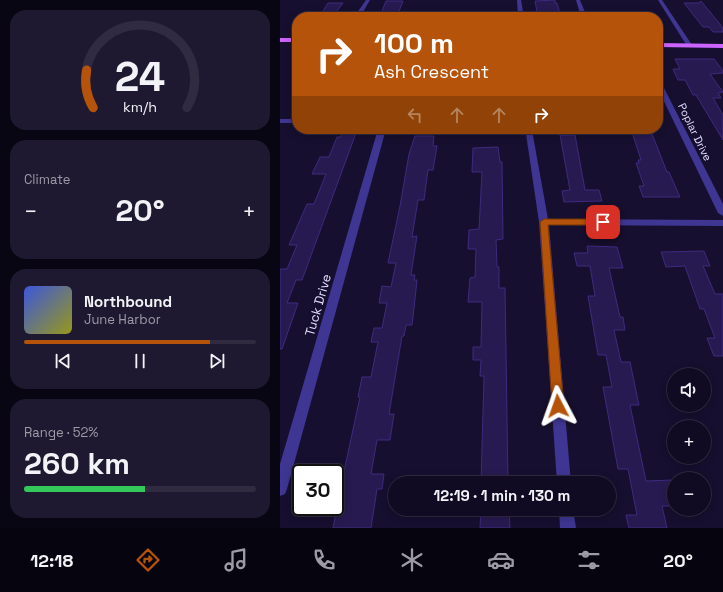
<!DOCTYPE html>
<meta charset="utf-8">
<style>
body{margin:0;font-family:"Space Grotesk",sans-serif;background:#1e1930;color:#f1f3f6;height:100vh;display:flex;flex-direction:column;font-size:15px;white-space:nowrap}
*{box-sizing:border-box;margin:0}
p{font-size:13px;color:#9c9ba6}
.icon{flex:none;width:22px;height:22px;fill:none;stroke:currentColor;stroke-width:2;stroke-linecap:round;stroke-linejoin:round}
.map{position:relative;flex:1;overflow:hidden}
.sheet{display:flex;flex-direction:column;gap:10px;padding:10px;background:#090613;width:280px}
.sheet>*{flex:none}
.guide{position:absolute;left:12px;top:12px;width:371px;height:122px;border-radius:16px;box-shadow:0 2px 10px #0003,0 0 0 1px #302b41;background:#b45309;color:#fff;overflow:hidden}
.controls{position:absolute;left:387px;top:368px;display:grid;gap:8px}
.controls a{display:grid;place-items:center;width:44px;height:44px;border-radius:50%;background:#100b23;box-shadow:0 2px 10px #0003,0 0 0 1px #302b41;font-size:20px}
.speed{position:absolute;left:12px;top:464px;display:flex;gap:8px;font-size:20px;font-weight:700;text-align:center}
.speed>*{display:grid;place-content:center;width:52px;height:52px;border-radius:50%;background:#100b23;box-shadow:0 2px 10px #0003,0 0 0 1px #302b41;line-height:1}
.speed .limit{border:2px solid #111;border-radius:6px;background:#fff;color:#111}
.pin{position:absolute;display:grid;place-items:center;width:34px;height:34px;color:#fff;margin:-17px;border-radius:8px;box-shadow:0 2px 6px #0006}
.me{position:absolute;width:44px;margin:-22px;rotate:356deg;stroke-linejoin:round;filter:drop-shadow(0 0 3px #0008)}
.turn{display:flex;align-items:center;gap:14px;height:84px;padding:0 16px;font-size:18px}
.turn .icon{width:52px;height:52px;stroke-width:2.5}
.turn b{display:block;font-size:28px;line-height:34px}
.lanes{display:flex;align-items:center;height:38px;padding:0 16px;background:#0003;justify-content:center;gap:20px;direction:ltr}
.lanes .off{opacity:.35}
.big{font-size:30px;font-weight:700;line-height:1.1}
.sheet .tile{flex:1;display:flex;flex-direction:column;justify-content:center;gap:6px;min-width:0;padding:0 14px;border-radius:16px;background:#1e1930}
.sheet .dial{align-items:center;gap:0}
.dial svg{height:104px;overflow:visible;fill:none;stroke:#302b41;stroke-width:7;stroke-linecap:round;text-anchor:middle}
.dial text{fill:#f1f3f6;stroke:none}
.song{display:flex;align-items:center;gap:12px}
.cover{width:48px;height:48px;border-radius:6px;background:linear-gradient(135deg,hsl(230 70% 55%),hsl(60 70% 35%))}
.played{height:4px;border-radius:2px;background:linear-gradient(90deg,#b45309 80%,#302b41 80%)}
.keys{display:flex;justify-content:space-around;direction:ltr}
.heat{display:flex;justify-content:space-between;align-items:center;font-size:22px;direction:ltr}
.charge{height:6px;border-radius:3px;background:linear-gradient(90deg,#34c759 52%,#302b41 0)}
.trip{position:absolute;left:108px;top:476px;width:228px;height:40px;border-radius:20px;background:#100b23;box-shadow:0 2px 10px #0003,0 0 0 1px #302b41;font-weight:700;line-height:40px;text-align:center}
.dock{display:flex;height:64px;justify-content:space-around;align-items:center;background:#06040e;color:#9c9ba6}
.dock .icon{width:28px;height:28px}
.dock .current{color:#b45309}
.dock b{font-size:18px;color:#f1f3f6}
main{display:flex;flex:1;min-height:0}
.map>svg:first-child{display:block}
</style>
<main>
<section class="sheet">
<div class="tile dial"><svg viewBox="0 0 100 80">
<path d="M14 69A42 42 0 1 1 86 69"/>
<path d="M14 69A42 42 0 0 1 9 40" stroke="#b45309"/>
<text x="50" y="56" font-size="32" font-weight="700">24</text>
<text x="50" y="72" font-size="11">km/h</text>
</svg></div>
<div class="tile"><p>Climate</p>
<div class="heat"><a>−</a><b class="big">20°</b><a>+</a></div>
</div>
<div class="tile">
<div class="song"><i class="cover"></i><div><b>Northbound</b><p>June Harbor</p></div></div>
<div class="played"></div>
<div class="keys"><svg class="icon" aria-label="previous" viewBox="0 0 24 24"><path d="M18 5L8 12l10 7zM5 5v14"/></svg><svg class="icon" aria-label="pause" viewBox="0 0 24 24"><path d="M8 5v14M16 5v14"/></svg><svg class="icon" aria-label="next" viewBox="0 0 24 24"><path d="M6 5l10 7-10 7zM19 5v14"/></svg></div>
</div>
<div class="tile"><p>Range · 52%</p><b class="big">260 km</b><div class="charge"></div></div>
</section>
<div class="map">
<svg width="443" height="528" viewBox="0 0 443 528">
<rect width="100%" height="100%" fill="#160f2f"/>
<!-- building -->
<g fill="#271a51" stroke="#3e2a7f">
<polygon points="275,0 275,3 277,3 281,17 258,17 255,1"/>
<polygon points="106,1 123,1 118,14 116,16 100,16"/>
<polygon points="421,1 443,28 443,32 433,32 429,27 423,27 404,3 419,3"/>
<polygon points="48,3 63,3 53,16 40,16"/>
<polygon points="395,59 434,59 443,71 443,73 430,74 443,92 438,93 441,98 433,98 443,115 443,140 416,95 413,95 405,80 398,80 393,69 400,69"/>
<polygon points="351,129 370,129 387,172 389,172 400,197 363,197 359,186 364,186 356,163 359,163 358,160 361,160"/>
<polygon points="62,133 76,133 22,280 16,280 7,303 18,303 2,349 0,349 0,269 7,269 17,245 9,245 27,204 34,204 46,174 32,174 40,157 49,157 57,137 61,137"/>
<polygon points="280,135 295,135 305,190 319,190 322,201 284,202 282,191 290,190"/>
<polygon points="135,136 154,136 153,146 157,146 153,170 148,170 144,200 138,200 132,237 137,236 131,275 135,275 134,280 137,280 134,308 132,325 126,325 124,336 122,336 109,414 114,414 110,440 97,440 91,474 104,474 102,489 97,489 91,528 53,528 60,490 80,397 78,397 82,377 91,377 98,342 91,342 94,328 102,328 107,303 99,303 102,286 111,287 116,263 108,263 120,206 129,154"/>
<polygon points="218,147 220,162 222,162 223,239 216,240 217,267 219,267 219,288 225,288 228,483 201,483 204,376 200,376 201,360 193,360 193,347 201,347 202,302 188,302 190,278 195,277 196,249 188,249 189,230 199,229 202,172 192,172 193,148"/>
<polygon points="307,246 337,247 343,268 329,268 340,317 343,317 345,330 334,330 341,362 350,362 356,391 359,405 350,405 366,481 392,480 394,488 394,506 382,506 387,528 349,528 346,515 357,515 348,469 338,469 323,387 332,387 326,355 318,355 308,296 315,296 310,266 297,266 294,253 308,253"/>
<polygon points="424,251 430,266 423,266 435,294 443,294 443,356 434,356 427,338 435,338 424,309 420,309 405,266 386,267 381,252"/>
<polygon points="201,509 229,509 230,528 200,528"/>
</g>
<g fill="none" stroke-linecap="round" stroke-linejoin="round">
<!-- minor -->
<g fill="#3e3692" fill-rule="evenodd">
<polygon points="86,0 90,0 80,17 74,17"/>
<polygon points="237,0 241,0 244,17 238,17"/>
<polygon points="296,0 300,0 307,17 301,17"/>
<polygon points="378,0 382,0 412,45 411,46 407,46"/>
<polygon points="378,80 381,82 443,204 443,216 438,213 378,89"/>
<rect x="0" y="119" width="17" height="4"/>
<polygon points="98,129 106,129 7,489 5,494 0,496 0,464"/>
<polygon points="200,129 252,130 268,219 443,220 443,226 269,225 291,483 277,483 259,222 246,134 204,131"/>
<polygon points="279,509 293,509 296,528 280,528"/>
</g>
<!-- primary -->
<g fill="#cc64ff" fill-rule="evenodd">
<rect x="0" y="38" width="17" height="4"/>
<polygon points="378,43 443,44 443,48 378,47"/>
</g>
</g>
<!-- route -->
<polygon fill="#b45309" stroke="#753606" points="264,219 323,219 328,222 323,225 268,225 284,406 282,410 278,412 274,410 272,406 260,222"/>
<g text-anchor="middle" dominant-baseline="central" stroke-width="4" stroke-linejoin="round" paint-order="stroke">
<!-- far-street labels -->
<g font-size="11" fill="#e2ddff" stroke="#160f2f">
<text transform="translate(415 132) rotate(64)">Poplar Drive</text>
</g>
<!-- street labels -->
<g font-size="13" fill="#e2ddff" stroke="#160f2f">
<text transform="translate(38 305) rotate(-74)">Tuck Drive</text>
</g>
</g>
</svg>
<div class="controls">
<a><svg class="icon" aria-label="sound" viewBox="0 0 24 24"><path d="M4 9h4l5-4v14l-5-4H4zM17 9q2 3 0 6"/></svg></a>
<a>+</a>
<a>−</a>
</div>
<div class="speed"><div class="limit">30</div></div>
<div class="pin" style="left:323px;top:222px;background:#d93025"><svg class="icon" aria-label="arrive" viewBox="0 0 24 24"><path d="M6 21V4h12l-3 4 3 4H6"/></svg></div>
<svg class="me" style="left:278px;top:406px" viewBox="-20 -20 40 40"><path d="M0-17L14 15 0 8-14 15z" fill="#b45309" stroke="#fff" stroke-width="4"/></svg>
<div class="trip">12:19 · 1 min · 130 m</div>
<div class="guide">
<div class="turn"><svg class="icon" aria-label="right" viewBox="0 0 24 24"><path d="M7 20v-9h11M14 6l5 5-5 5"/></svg><div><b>100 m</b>Ash Crescent</div></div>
<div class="lanes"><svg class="icon off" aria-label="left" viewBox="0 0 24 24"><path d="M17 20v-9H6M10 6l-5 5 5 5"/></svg><svg class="icon off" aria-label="ahead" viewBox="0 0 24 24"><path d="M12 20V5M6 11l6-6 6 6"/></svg><svg class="icon off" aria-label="ahead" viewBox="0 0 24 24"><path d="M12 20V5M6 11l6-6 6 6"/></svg><svg class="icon" aria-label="right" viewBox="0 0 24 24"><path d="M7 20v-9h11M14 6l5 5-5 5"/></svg></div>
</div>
</div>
</main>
<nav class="dock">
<b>12:18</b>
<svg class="icon current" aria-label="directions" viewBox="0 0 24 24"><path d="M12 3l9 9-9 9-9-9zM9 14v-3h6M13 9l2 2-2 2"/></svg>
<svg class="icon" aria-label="music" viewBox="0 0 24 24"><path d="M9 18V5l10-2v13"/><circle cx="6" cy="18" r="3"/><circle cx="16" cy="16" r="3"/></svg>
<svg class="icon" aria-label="phone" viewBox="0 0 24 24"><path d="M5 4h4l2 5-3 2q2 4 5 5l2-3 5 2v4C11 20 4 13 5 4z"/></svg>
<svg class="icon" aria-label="climate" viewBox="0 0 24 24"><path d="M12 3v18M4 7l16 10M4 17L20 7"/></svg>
<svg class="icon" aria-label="car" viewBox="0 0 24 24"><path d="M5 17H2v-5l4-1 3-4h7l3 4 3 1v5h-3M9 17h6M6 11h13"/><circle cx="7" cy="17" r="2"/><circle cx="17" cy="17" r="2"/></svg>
<svg class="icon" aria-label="filters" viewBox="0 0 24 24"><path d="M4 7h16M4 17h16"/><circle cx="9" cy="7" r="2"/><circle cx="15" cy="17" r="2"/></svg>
<b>20°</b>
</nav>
